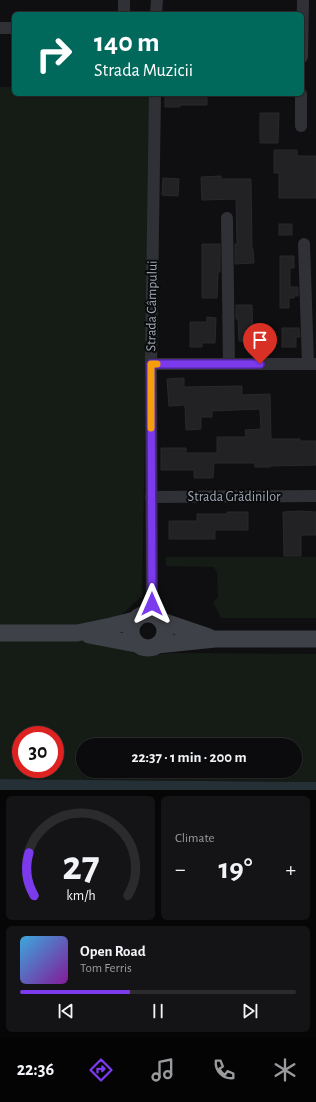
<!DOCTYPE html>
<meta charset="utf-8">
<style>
body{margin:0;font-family:"Alegreya Sans",sans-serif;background:#141416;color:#f1f3f6;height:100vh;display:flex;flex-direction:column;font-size:15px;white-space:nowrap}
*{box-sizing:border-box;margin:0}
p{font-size:13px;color:#9a9b9d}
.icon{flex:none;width:22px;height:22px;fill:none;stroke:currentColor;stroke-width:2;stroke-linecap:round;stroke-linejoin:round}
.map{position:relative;height:790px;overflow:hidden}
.panel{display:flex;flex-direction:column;gap:6px;padding:6px;background:#060607;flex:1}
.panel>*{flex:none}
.top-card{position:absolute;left:12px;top:12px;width:292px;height:84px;border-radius:6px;box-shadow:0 1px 3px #0004,0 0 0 1px #2b2b2e;background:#00695c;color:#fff;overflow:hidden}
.speed{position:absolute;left:12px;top:726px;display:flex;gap:8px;font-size:20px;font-weight:700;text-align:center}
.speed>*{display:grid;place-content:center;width:52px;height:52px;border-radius:50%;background:#0b0b0d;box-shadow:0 1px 3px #0004,0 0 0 1px #2b2b2e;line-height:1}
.speed .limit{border:6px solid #d22;background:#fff;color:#111}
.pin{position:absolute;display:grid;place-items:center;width:34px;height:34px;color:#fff;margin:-41px -17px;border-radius:50% 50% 50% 0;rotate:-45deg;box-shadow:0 0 4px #0007}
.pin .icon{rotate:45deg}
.me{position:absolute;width:44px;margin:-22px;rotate:0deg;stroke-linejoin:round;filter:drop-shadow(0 0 3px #0008)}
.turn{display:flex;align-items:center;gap:14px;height:84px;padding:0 16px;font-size:18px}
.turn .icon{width:52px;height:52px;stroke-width:2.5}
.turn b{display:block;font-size:28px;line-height:34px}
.big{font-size:30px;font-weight:700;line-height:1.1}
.panel .card{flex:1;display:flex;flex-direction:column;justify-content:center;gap:6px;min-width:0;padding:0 14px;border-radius:6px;background:#141416}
.panel .dial{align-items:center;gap:0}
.dial svg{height:104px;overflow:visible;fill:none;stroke:#2b2b2e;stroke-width:7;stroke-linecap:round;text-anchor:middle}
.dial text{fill:#f1f3f6;stroke:none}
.song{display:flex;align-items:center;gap:12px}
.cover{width:48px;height:48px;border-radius:6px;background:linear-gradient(135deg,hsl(200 70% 55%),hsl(290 70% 35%))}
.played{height:4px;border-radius:2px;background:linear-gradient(90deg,#7c3aed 40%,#2b2b2e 40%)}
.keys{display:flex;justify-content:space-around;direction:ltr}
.heat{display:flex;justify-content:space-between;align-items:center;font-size:22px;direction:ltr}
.panel .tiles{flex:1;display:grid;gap:6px;grid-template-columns:1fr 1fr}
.card:last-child{grid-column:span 2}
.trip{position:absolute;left:76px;top:738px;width:226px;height:40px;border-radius:20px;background:#0b0b0d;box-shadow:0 1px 3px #0004,0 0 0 1px #2b2b2e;font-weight:700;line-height:40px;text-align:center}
.tabs{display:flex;height:64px;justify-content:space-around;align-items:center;background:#040405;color:#9a9b9d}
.tabs .icon{width:28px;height:28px}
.tabs .current{color:#7c3aed}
.tabs b{font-size:18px;color:#f1f3f6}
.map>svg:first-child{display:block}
</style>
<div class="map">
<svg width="316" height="790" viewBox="0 0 316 790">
<rect width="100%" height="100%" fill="#0f0f11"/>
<!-- green -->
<g fill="#151c16" fill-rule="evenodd">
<path d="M0 87H14V94H151L142 596 119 617 120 648 143 656 172 653 316 654V782L0 779ZM21 735H55V769H21ZM83 745H295V771H83Z"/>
<polygon points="166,557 316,557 316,618 221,618 213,602 218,597 217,573 214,567 166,566"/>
</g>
<!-- water -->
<polygon fill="#252f36" points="0,779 316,782 316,790 0,790"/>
<!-- building -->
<g fill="#222225" stroke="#29292d">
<polygon points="165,94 207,94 207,105 180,105 180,107 165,107"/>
<polygon points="260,113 279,113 278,143 260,143"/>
<polygon points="274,150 297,150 297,156 316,156 316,198 279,198 279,173 274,173"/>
<polygon points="221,176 221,179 251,179 252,249 253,249 254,263 235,264 235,244 237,244 236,199 202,200 201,177"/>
<polygon points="163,178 179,179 178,196 162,195"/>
<rect x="279" y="224" width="13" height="11"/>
<polygon points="202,244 220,244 220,272 218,272 217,298 202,298"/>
<polygon points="280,256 294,256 294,268 290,268 290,287 298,287 298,296 294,296 294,298 289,298 289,308 280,308"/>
<polygon points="236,305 252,305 253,341 239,341 238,319 236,319"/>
<polygon points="207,317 216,318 215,343 202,343 202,347 190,347 190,322 207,322"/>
<polygon points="282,328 299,328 300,337 296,337 296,347 282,347"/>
<polygon points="184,378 184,387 242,386 242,395 270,394 271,439 300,439 300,441 316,441 316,465 270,466 270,467 255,467 255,463 214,463 213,478 194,478 194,470 161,470 161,448 186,448 186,453 217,453 217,437 246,437 245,430 261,429 260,409 212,411 212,417 201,417 201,429 186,430 185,405 169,406 167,379"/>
<polygon points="300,511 316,512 316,535 301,535 301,556 284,556 283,512"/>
<polygon points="227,512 248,512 248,530 215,530 215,539 169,539 169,521 197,521 197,514 227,514"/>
</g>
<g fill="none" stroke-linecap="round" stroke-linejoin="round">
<!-- street -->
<g stroke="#303136" stroke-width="12">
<polyline points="124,0 124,14"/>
<polyline points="156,14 157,0"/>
<polyline points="0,28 14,28"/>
<polyline points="302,57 303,0"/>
<polyline points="301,126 301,94"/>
<polyline points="227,218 229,364"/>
<polyline points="304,244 308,364"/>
<polyline points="151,364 316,364"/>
<polyline points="151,497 316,496"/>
<polyline points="152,614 151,364 155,94"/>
</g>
<!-- secondary -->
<g stroke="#3e4147" stroke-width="17">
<circle cx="148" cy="631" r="17"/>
<polyline points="162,621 209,637"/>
<polyline points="0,633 77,633 111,626 135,620"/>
<polyline points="89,635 136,644"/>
<polyline points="157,645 215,639 316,639"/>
</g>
</g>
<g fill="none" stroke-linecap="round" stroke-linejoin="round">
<defs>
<polyline id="route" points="152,604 151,364 260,364"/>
</defs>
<!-- route casing -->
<use href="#route" stroke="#51269a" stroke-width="10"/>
<!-- route -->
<use href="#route" stroke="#7c3aed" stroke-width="7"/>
<!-- slow -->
<polyline stroke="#f59e0b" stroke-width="7" points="151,428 151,364 157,364"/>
</g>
<g text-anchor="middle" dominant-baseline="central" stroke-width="4" stroke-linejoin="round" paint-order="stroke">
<!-- street labels -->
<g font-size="14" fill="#9fa7b4" stroke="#0a0b0c">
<text transform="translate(152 306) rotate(-89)">Strada Câmpului</text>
<text x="234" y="497">Strada Grădinilor</text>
</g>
</g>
</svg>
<div class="speed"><div class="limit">30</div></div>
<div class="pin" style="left:260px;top:364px;background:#d93025"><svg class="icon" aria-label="arrive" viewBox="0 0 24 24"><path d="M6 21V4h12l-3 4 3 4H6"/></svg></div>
<svg class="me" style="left:152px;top:604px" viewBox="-20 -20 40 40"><path d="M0-17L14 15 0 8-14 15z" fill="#7c3aed" stroke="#fff" stroke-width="4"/></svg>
<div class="trip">22:37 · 1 min · 200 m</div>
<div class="top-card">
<div class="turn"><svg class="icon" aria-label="right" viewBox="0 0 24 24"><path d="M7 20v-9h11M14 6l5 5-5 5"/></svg><div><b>140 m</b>Strada Muzicii</div></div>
</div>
</div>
<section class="panel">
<div class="tiles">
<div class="card dial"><svg viewBox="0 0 100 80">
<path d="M14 69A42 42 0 1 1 86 69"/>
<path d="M14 69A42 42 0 0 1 10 36" stroke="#7c3aed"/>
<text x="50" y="56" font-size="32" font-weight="700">27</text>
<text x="50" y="72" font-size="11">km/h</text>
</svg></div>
<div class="card"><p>Climate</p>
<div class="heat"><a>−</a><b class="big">19°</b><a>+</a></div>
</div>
<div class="card">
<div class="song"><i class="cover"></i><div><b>Open Road</b><p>Tom Ferris</p></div></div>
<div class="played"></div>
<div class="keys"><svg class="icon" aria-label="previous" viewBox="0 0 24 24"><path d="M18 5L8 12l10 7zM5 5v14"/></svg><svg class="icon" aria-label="pause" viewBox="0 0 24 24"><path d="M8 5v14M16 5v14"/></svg><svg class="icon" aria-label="next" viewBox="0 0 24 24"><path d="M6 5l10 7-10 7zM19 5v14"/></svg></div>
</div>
</div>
</section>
<nav class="tabs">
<b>22:36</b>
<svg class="icon current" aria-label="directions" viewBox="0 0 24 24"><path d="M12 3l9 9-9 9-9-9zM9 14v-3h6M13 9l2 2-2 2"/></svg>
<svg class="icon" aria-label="music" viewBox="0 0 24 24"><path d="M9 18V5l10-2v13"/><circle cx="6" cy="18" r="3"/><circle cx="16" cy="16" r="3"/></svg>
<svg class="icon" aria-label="phone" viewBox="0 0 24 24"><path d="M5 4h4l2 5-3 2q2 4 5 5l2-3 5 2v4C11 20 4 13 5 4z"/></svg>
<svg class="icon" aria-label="climate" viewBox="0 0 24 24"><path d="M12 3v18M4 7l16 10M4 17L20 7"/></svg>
</nav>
